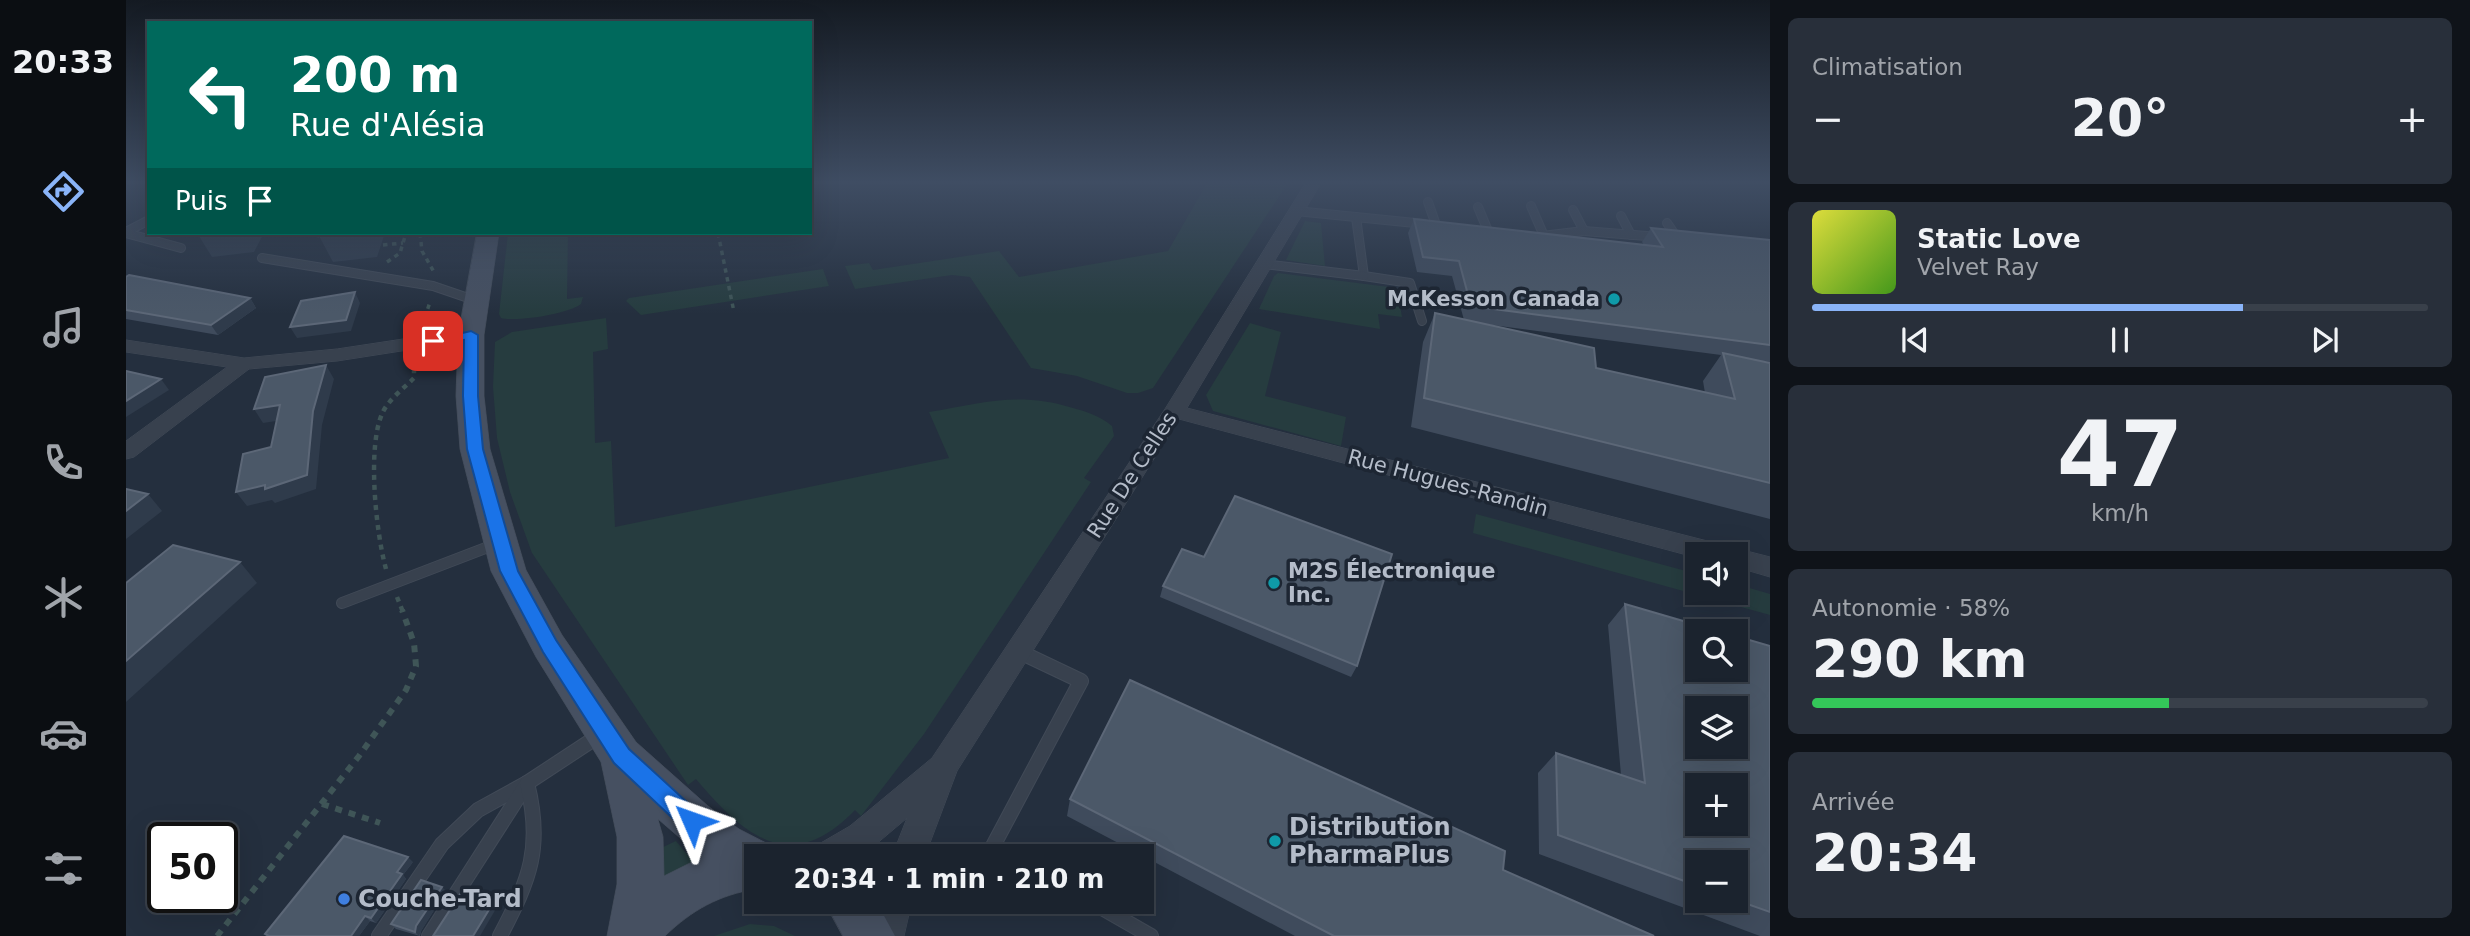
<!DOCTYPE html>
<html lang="fr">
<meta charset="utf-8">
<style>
body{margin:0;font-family:"DejaVu Sans",sans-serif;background:#282f3a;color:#f1f3f6;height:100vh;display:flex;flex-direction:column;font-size:26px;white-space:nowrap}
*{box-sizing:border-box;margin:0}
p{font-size:23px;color:#a0a4aa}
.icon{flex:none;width:38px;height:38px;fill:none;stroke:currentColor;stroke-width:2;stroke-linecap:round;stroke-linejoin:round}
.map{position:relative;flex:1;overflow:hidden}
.panel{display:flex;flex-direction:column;gap:18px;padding:18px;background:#0f1319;width:700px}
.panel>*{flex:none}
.guide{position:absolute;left:21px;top:21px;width:665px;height:214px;border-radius:0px;box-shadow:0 7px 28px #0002,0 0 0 2px #39404a;background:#00695c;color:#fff;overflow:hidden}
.fabs{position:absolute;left:1559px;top:542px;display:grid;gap:14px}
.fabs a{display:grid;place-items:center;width:63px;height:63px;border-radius:0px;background:#1b232e;box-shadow:0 7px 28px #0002,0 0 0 2px #39404a;font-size:35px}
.speed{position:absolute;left:21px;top:822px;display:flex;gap:14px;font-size:35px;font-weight:700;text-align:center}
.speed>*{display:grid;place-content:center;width:91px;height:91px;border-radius:50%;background:#1b232e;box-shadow:0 7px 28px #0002,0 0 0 2px #39404a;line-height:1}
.speed .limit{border:4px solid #111;border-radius:10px;background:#fff;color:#111}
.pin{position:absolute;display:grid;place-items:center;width:60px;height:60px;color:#fff;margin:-30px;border-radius:14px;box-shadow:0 4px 10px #0006}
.me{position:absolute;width:77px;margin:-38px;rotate:313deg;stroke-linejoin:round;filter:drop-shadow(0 0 5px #0008)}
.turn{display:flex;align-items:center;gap:24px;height:147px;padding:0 28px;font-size:32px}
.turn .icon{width:91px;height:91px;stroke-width:2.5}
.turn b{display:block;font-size:49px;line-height:60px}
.then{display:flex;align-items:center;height:66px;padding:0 28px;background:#0003;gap:14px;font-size:26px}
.big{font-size:52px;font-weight:700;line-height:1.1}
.panel .card{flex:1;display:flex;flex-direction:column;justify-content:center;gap:10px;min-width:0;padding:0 24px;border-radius:10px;background:#282f3a}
.panel .dial{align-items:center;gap:0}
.dial b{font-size:91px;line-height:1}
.song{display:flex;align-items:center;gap:21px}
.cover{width:84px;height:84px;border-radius:10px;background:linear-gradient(135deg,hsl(60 70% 55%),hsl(100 70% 35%))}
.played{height:7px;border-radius:4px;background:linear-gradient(90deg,#8ab4f8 70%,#39404a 70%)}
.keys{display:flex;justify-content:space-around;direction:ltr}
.heat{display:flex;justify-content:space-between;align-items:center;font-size:38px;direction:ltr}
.charge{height:10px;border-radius:5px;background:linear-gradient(90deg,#34c759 58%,#39404a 0)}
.trip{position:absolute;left:618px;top:844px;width:410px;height:70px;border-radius:0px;background:#1b232e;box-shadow:0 7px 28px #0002,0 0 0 2px #39404a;font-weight:700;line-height:70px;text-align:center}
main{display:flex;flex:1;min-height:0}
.tabs{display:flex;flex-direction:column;width:126px;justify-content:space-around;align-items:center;background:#0b0e12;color:#a0a4aa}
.tabs .icon{width:49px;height:49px}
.tabs .on{color:#8ab4f8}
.tabs b{font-size:32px;color:#f1f3f6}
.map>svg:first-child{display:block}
</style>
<main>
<nav class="tabs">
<b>20:33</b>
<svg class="icon on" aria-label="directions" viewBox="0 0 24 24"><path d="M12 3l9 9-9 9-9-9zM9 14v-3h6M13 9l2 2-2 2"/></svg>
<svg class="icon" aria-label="music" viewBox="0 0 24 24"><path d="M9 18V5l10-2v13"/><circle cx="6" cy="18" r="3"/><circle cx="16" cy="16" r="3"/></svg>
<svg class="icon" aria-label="phone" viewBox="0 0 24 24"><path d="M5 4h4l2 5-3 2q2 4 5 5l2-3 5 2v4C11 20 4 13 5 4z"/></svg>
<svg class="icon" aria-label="climate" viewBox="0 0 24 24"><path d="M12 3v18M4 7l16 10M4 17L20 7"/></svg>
<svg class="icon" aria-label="car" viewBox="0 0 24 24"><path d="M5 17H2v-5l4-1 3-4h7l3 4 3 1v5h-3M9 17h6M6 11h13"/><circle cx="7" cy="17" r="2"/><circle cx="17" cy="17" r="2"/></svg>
<svg class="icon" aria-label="filters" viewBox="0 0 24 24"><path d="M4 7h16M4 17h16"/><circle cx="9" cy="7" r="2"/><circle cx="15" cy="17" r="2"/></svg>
</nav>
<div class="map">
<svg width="1644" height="936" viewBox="0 0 1644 936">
<rect width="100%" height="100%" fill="#242f3e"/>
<!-- green -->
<g fill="#263c3f">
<polygon points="1081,183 1162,183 1027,388 1012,393 1001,393 951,376 905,368 844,277 826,275 729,289 719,266 743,263 747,270 873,251 893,277 1042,251"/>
<polygon points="1179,221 1195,223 1199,266 1160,260"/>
<path d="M382 233H442L441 299 457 297 455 304C442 314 392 322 375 318L373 314Z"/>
<polygon points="697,269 703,286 515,315 500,301 503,298"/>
<polygon points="1152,273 1271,288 1276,317 1252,314 1254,329 1133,309 1148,276"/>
<path d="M480 318 482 349 467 352 469 443 485 441 489 527 823 458 803 412C856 403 893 391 947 408 961 412 974 416 986 426L988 436 958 478 965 482 798 734 735 816 729 810C665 877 618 836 570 779L562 785 406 553 384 492 371 438 367 387 369 342 386 332Z"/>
<polygon points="1124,323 1155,332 1139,396 1220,417 1215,446 1087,411 1080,395"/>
<polygon points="1350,514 1571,574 1572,593 1610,593 1610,584 1644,594 1644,615 1347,533"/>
<polygon points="550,841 574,870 539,888 535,848"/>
<polygon points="624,924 648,926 669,936 588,936"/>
</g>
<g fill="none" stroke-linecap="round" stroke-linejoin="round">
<defs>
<g id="lane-far2">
<polyline points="1302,202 1310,225"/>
<polyline points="1405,206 1418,236"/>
<polyline points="1352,207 1362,231"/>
<polyline points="1447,210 1458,231"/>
<polyline points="1170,211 1299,224"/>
<polyline points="1495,216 1505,235"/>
<polyline points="1230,217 1238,276 1284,283 1296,321"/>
<polyline points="1541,223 1552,239"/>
<polyline points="0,232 23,220"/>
<polyline points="0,233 55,248"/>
<polyline points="1416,236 1458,231 1533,237"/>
<polyline points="136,258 307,286 351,301"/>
<polyline points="1137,264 1238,276"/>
</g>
<polyline id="lane-far1" points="216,603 370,544"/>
<g id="lane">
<polyline points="884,856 867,846 955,681 892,651"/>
<polyline points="964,901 1025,936"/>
<polyline points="253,936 316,844 352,810 401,783"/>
<polyline points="303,936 400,785"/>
<path d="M374 936C404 879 417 847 401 783L474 735"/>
</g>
<g id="street">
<polygon points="1180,183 1195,183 1061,408 1644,557 1644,577 1610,567 1610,555 1572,555 1572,558 1053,419 831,771 799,856 766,856 781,818 736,856 689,856 693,844 724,826 806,758 1039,409"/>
<polygon points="345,329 355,335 352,339 211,361 123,369 8,457 0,459 0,441 101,367 0,352 0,340 118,358 211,349"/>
<polygon points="752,901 786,901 778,936 742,936"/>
</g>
<g id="secondary">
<path d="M351 233H373L358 335V396L364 449 400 570 436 635 510 742 582 806 613 829 646 846 651 856H630V889C593 895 566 910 539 936H481L491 884V837L475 762 410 657 365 571 334 449 330 396 332 335ZM532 819 576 857 538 876 537 837Z"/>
<polygon points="698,901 750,901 769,936 717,936"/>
</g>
</defs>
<!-- lane-far2 casing -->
<use href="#lane-far2" stroke="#414a57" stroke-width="10"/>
<!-- lane-far1 casing -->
<use href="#lane-far1" stroke="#414a57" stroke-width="12"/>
<!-- lane casing -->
<use href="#lane" stroke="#414a57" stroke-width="16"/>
<!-- street casing -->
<use href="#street" stroke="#414a57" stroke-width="1"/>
<!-- secondary casing -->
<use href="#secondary" stroke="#414a57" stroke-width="1"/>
<!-- path-far2 -->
<g stroke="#3f5557" stroke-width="3.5" stroke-dasharray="4.5 4.5" stroke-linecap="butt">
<polyline points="294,233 296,251 308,272"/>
<polyline points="592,233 608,312"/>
<polyline points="257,245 277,243"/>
<polyline points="261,262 274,253 280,233"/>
<polyline points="296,326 304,302"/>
<polyline points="288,358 288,367"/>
</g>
<!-- path-far1 -->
<g stroke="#3f5557" stroke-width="4.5" stroke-dasharray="5 5" stroke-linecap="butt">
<path d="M260 569C250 533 241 448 256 414 261 401 278 388 288 378V366"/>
<polyline points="271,597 277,612"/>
</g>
<!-- path -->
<g stroke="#3f5557" stroke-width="6" stroke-dasharray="7 7" stroke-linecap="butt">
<polyline points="196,804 254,823"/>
<polyline points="91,936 233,756 280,690 290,666 288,643 276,610"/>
</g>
<!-- lane-far2 -->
<use href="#lane-far2" stroke="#38414e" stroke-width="8"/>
<!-- lane-far1 -->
<use href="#lane-far1" stroke="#38414e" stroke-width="10"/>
<!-- lane -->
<use href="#lane" stroke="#38414e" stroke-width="14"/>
<!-- street -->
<use href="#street" fill="#38414e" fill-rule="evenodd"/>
<!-- secondary -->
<use href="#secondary" fill="#465061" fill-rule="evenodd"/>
</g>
<!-- wall -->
<g fill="#3f4b5c" fill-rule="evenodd">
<path d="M1288 219 1518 245 1516 242 1525 228 1644 240V362L1635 361 1644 363V519L1285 427 1297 342 1309 313 1338 320 1326 276 1291 272 1282 233ZM1358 324 1595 355 1577 381 1579 393 1470 368Z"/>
<polygon points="0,277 124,298 130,308 92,335 0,319"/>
<polygon points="1078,557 1231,666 1225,677 1034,597 1037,586"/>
<path d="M1499 604 1644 646V936H1634L1413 854 1412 773 1430 753 1495 775 1482 625ZM1572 863H1610V901H1572Z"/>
<polygon points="944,799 1377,870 1528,936 1169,936 941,816"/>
<polygon points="287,862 277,875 280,879 250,923 244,921 233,936 141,936 139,934"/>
<polygon points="320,891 295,931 294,936 270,929 265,924"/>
</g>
<!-- shaded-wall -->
<g fill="#2f3b4b">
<polygon points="71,233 138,233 128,252 86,257"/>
<polygon points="219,233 259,233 251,257 207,262 193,236"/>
<polygon points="229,292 234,303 225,331 171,338 164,327"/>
<polygon points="124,298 130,308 92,335 85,325"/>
<polygon points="200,365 208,379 196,425 190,489 149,503 146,500 121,506 110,492 187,411"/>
<polygon points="35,379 43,390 0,417 0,401"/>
<polygon points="154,405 163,419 137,423 128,409"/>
<polygon points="22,494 36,511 0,539 0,511"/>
<polygon points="114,562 131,583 0,702 0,661"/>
<polygon points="282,857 287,862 277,875 280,879 250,923 245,918 271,872"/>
<polygon points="316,887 320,891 295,931 293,936 289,932 290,926"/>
<polygon points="367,903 371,907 354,936 347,936"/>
<polygon points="239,916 244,921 233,936 225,936"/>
</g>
<!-- building -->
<g fill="#4b5868" stroke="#5c6777" stroke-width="2" fill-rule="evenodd">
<polygon points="1288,219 1537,247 1525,228 1644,240 1644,345 1345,306 1333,261 1297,257"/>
<polygon points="194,233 219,233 193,236"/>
<polygon points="3,275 124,298 85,325 0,310 0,277"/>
<polygon points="229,292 220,320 164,327 175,301"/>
<polygon points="1309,313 1468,348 1470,368 1609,399 1597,353 1644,363 1644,483 1298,398"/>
<polygon points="200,365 187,411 181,475 139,489 139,485 110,492 117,454 145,447 154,405 128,409 139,377"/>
<polygon points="0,371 35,379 0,401"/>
<polygon points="0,489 22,494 0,511"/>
<polygon points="1109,496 1266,554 1231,666 1037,586 1056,549 1078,557"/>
<polygon points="47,545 114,562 0,661 0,583"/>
<path d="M1499 604 1595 632H1572V670H1610V636L1644 646V912L1610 900V863H1572V886L1432 835 1430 753 1519 783ZM1572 709H1610V747H1572ZM1572 786H1610V824H1572Z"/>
<polygon points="1004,680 1379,851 1377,870 1528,936 1208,936 944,799"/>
<polygon points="218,836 282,857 271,872 276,874 245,918 239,916 225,936 143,936 139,934"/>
<polygon points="295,880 316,887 290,926 289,932 265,924"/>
<polygon points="335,893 367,903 347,936 307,936"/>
</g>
<!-- sky -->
<linearGradient id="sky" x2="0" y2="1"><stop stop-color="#141a22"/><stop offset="0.58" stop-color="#3f4d63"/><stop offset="1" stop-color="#3f4d63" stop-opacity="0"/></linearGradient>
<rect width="1644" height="314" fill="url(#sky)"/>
<!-- route -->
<polygon fill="#1a73e8" stroke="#114b97" stroke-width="2" points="345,331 352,335 352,396 357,449 392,571 430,640 503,749 574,814 577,821 574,829 566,832 558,829 488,763 417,652 374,571 341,449 337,396 338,340 307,345 301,341"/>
<!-- markers -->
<g fill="#0f9aa8" stroke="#1d2633" stroke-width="2.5">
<circle cx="1488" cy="299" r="7"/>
<circle cx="1148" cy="583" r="7"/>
<circle cx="1149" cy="841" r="7"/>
</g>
<circle fill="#3f7fe0" stroke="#1d2633" stroke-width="2.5" cx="218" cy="899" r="7"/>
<g text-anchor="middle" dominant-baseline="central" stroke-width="7" stroke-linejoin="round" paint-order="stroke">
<!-- poi labels -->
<g font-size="21" font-weight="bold" fill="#b4bcc9" stroke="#1d2633" text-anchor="end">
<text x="1474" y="299">McKesson Canada</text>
<text x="1162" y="571" text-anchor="start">M2S Électronique<tspan x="1162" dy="24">Inc.</tspan></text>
</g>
<!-- street labels -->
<g font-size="21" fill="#b4bcc9" stroke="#1d2633">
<text transform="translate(1006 475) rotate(-57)">Rue De Celles</text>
<text transform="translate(1322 483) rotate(15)">Rue Hugues-Randin</text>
</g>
<!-- near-poi labels -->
<g font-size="24" font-weight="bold" fill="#b4bcc9" stroke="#1d2633" text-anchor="start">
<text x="1163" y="827">Distribution<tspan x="1163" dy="28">PharmaPlus</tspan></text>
<text x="232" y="899">Couche-Tard</text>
</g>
</g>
</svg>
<div class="fabs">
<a><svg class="icon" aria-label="sound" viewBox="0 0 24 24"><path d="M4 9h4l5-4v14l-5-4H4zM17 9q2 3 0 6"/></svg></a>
<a><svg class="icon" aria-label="search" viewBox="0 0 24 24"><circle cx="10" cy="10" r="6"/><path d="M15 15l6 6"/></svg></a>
<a><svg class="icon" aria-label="layers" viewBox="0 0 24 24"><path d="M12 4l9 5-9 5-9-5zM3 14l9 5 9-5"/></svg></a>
<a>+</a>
<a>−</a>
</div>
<div class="speed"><div class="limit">50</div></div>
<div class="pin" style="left:307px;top:341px;background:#d93025"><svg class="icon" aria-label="arrive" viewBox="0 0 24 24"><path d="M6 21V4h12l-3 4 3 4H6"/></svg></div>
<svg class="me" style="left:566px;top:821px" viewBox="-20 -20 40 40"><path d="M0-17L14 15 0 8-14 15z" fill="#1a73e8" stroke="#fff" stroke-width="4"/></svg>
<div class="trip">20:34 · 1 min · 210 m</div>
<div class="guide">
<div class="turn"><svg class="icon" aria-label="left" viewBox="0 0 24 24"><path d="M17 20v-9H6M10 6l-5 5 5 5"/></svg><div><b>200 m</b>Rue d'Alésia</div></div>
<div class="then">Puis<svg class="icon" aria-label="arrive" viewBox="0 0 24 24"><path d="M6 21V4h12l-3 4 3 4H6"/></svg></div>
</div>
</div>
<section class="panel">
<div class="card"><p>Climatisation</p>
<div class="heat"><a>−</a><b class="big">20°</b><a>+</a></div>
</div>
<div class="card">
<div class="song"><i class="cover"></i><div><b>Static Love</b><p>Velvet Ray</p></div></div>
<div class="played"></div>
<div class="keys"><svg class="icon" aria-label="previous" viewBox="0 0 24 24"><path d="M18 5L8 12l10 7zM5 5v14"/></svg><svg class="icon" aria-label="pause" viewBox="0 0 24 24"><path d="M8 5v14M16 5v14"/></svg><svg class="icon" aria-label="next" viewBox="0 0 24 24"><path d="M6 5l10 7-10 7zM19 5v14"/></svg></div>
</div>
<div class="card dial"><b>47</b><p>km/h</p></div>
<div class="card"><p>Autonomie · 58%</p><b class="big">290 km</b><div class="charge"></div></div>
<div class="card"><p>Arrivée</p><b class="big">20:34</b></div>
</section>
</main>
